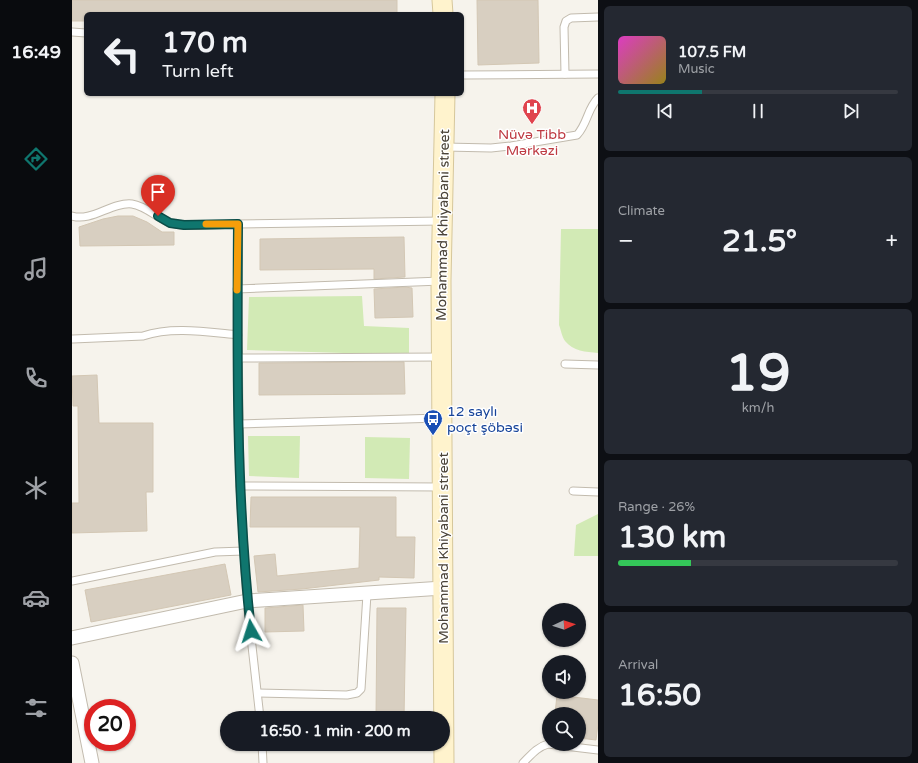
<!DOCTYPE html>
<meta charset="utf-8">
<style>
body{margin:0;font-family:"Varela Round",sans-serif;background:#242831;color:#f1f3f6;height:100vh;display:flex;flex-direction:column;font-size:15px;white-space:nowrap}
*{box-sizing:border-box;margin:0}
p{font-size:13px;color:#9ea1a6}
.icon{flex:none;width:22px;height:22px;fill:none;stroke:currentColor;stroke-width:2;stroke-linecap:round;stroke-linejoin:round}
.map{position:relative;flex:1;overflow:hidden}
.drawer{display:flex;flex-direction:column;gap:6px;padding:6px;background:#0d0f14;width:320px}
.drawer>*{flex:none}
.banner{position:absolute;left:12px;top:12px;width:380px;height:84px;border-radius:6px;box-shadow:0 1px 3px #0004;background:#171b24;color:#f1f3f6;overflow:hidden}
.needle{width:26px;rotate:86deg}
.tools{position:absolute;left:470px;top:603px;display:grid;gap:8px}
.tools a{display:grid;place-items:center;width:44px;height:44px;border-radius:50%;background:#171b24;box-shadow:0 1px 3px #0004;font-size:20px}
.speed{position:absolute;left:12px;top:699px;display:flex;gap:8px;font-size:20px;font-weight:700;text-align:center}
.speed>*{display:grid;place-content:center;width:52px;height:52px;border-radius:50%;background:#171b24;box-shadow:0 1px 3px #0004;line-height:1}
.speed .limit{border:6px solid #d22;background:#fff;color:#111}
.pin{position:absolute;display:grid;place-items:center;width:34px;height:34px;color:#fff;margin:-41px -17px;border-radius:50% 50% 50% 0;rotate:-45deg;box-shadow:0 0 4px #0007}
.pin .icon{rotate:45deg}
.me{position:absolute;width:44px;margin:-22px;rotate:354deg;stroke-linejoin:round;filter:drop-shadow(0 0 3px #0008)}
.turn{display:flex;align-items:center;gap:14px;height:84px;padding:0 12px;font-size:18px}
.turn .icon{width:52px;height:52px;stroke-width:2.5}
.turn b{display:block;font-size:28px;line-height:34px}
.big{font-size:30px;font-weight:800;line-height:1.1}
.drawer .widget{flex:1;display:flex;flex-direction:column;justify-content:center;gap:6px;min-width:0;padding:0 14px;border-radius:6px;background:#242831}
.drawer .dial{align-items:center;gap:0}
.dial b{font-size:52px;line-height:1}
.song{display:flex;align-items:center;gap:12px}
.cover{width:48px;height:48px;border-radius:6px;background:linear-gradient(135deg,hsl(310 70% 55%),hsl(50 70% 35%))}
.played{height:4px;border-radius:2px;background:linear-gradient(90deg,#0f766e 30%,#363941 30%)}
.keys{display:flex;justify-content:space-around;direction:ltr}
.heat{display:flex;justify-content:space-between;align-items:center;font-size:22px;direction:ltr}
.charge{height:6px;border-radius:3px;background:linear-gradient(90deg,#34c759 26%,#363941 0)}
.trip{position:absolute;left:148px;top:711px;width:230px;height:40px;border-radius:20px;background:#171b24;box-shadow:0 1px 3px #0004;font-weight:800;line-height:40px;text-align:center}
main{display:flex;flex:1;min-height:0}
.tabs{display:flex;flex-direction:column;width:72px;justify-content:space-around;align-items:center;background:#090b0e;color:#9ea1a6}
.tabs .icon{width:28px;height:28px}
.tabs .selected{color:#0f766e}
.tabs b{font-size:18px;color:#f1f3f6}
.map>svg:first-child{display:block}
</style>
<main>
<nav class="tabs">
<b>16:49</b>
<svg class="icon selected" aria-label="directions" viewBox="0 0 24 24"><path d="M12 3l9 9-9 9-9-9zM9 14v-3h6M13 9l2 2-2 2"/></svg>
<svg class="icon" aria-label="music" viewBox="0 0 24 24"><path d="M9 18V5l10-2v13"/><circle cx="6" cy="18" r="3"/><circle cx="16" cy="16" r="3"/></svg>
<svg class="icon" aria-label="phone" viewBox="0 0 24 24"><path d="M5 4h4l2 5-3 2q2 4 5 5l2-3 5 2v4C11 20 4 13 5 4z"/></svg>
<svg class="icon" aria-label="climate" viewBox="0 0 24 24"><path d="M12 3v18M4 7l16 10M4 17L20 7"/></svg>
<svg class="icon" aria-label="car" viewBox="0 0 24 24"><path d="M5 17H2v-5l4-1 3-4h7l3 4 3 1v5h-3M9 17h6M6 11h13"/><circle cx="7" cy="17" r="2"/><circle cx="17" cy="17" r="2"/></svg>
<svg class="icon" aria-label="filters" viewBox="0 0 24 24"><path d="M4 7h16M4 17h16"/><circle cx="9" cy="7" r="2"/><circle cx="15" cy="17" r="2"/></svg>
</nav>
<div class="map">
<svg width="526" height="763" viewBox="0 0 526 763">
<rect width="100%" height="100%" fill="#f6f3ec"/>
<!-- green -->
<g fill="#d2eab5">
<path d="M489 229H526V353C514 352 501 351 493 341 490 337 489 330 487 325Z"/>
<polygon points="290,296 292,326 337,328 337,355 175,350 177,297"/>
<polygon points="176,436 228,436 227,478 177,476"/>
<polygon points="293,437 338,438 337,479 293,478"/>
<polygon points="526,514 526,556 502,556 504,525"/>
</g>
<!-- building -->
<g fill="#d8cfc1" stroke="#d3c7b4">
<polygon points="0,0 325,0 325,14 14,14 14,21 0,21"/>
<polygon points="405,0 466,0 467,63 406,65"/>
<polygon points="46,216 61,216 75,222 90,232 102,232 102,245 8,246 7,227 31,219"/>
<polygon points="332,237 333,277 302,279 302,269 188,270 188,239"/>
<polygon points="333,287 340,288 341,317 303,318 302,289"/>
<polygon points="332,362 333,394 187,395 187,363"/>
<polygon points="25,375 27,423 81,423 81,492 74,492 75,531 0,533 0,503 7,503 6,406 1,406 0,376"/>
<polygon points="179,497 324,497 324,537 343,537 342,578 307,577 307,580 230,589 186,592 182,556 203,554 205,576 287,568 288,527 178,527"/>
<polygon points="153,564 159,595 19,622 13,590"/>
<polygon points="231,605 232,631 193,632 193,608"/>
<polygon points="305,608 334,608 332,718 304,718"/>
<polygon points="485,695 526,700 526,724 524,740 507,738 507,714 483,714"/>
</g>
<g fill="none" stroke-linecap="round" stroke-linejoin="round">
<defs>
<g id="lane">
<polyline points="0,32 14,33"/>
<polyline points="493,74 492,27 494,21 499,18 526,17"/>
<polyline points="390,75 526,74"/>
<path d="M373 147 419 148 439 146 505 135C516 123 515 109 526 98"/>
<path d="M0 216C20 222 39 202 60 204 74 206 85 218 98 223 115 228 147 224 166 224"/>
<polyline points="165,289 369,281"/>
<path d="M1 339 71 336C100 326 135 332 166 335"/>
<polyline points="166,358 369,357"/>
<polyline points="493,364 526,365"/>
<polyline points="167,424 368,418"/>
<polyline points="168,486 370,487"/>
<polyline points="501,491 526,492"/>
<polyline points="0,581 143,552 172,551"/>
<polyline points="186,693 275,695 285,693 289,689 295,594"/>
<polyline points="188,718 175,601 168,486 166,335 166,224 370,221"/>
<polyline points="190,744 191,763"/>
<path d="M451 763C459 755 465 747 476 744L526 750"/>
</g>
<g id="street">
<polyline points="0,638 175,601 371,588"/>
<polyline points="0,663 20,763"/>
</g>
<g id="secondary">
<polyline points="370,0 371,14"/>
<polyline points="372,763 369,281 373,94"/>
</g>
</defs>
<!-- lane casing -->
<use href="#lane" stroke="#c2bbae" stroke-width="9"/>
<!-- street casing -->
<use href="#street" stroke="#c2bbae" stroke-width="15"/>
<!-- secondary casing -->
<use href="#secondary" stroke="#d6c79b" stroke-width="21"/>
<!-- lane -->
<use href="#lane" stroke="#fff" stroke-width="7"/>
<!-- street -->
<use href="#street" stroke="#fff" stroke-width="13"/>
<!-- secondary -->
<use href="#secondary" stroke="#fff3cd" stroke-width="19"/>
</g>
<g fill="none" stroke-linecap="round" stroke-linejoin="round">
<defs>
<path id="route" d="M86 216 98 223 112 225 166 224C165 359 164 496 179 631"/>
</defs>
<!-- route casing -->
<use href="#route" stroke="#0a4d48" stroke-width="10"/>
<!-- route -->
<use href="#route" stroke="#0f766e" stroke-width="7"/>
<!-- slow -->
<polyline stroke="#f59e0b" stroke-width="7" points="134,224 166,224 165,290"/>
</g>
<!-- icons -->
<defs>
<symbol id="hospital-pin" viewBox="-11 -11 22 30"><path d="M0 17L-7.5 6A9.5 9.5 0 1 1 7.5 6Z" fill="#e0444e" stroke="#fff"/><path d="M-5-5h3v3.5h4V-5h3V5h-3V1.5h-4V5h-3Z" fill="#fff"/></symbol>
<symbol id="bus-pin" viewBox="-11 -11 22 30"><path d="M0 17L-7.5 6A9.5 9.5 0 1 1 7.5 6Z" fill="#1a4fb4" stroke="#fff"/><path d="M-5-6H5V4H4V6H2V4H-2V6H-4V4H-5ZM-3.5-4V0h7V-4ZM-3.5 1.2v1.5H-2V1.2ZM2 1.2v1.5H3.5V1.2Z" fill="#fff"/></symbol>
</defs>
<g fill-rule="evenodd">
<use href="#hospital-pin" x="449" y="97" width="22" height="30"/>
<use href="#bus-pin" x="350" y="408" width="22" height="30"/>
</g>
<g text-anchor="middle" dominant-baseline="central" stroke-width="3" stroke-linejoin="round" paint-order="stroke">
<!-- health labels -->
<g font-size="14" fill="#be3a42" stroke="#fff">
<text x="460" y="134">Nüvə Tibb<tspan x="460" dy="16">Mərkəzi</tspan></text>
</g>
<!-- street labels -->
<g font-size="14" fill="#4b4439" stroke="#fff">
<text transform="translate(371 225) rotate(-89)">Mohammad Khiyabani street</text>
<text transform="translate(371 548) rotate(-90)">Mohammad Khiyabani street</text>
</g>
<!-- transit labels -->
<g font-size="14" fill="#164399" stroke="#fff" text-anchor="start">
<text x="375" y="411">12 saylı<tspan x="375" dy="16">poçt şöbəsi</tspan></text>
</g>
</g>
</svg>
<div class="tools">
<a><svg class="needle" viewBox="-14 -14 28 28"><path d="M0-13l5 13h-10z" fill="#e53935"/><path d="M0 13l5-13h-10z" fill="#9ea1a6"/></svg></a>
<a><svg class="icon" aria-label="sound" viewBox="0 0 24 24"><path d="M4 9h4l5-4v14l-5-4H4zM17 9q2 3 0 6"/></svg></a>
<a><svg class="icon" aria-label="search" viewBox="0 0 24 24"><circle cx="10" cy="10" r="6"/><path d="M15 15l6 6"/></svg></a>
</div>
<div class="speed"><div class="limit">20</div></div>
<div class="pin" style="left:86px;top:216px;background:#d93025"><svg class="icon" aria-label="arrive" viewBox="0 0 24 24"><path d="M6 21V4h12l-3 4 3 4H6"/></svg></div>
<svg class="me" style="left:179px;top:631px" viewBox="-20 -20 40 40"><path d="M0-17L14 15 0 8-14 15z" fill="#0f766e" stroke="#fff" stroke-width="4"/></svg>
<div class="trip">16:50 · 1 min · 200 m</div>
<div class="banner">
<div class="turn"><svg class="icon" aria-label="left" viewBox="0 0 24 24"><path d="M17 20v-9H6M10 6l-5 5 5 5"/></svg><div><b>170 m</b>Turn left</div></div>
</div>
</div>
<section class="drawer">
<div class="widget">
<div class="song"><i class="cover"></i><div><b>107.5 FM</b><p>Music</p></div></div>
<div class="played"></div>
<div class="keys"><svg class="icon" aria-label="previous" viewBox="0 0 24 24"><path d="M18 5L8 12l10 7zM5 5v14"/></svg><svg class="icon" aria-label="pause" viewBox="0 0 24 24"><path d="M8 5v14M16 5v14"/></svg><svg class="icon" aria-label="next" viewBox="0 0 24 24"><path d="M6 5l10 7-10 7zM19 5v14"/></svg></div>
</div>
<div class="widget"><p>Climate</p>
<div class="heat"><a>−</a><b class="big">21.5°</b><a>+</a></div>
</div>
<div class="widget dial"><b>19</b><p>km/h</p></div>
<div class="widget"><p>Range · 26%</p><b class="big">130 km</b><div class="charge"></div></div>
<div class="widget"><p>Arrival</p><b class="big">16:50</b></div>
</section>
</main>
